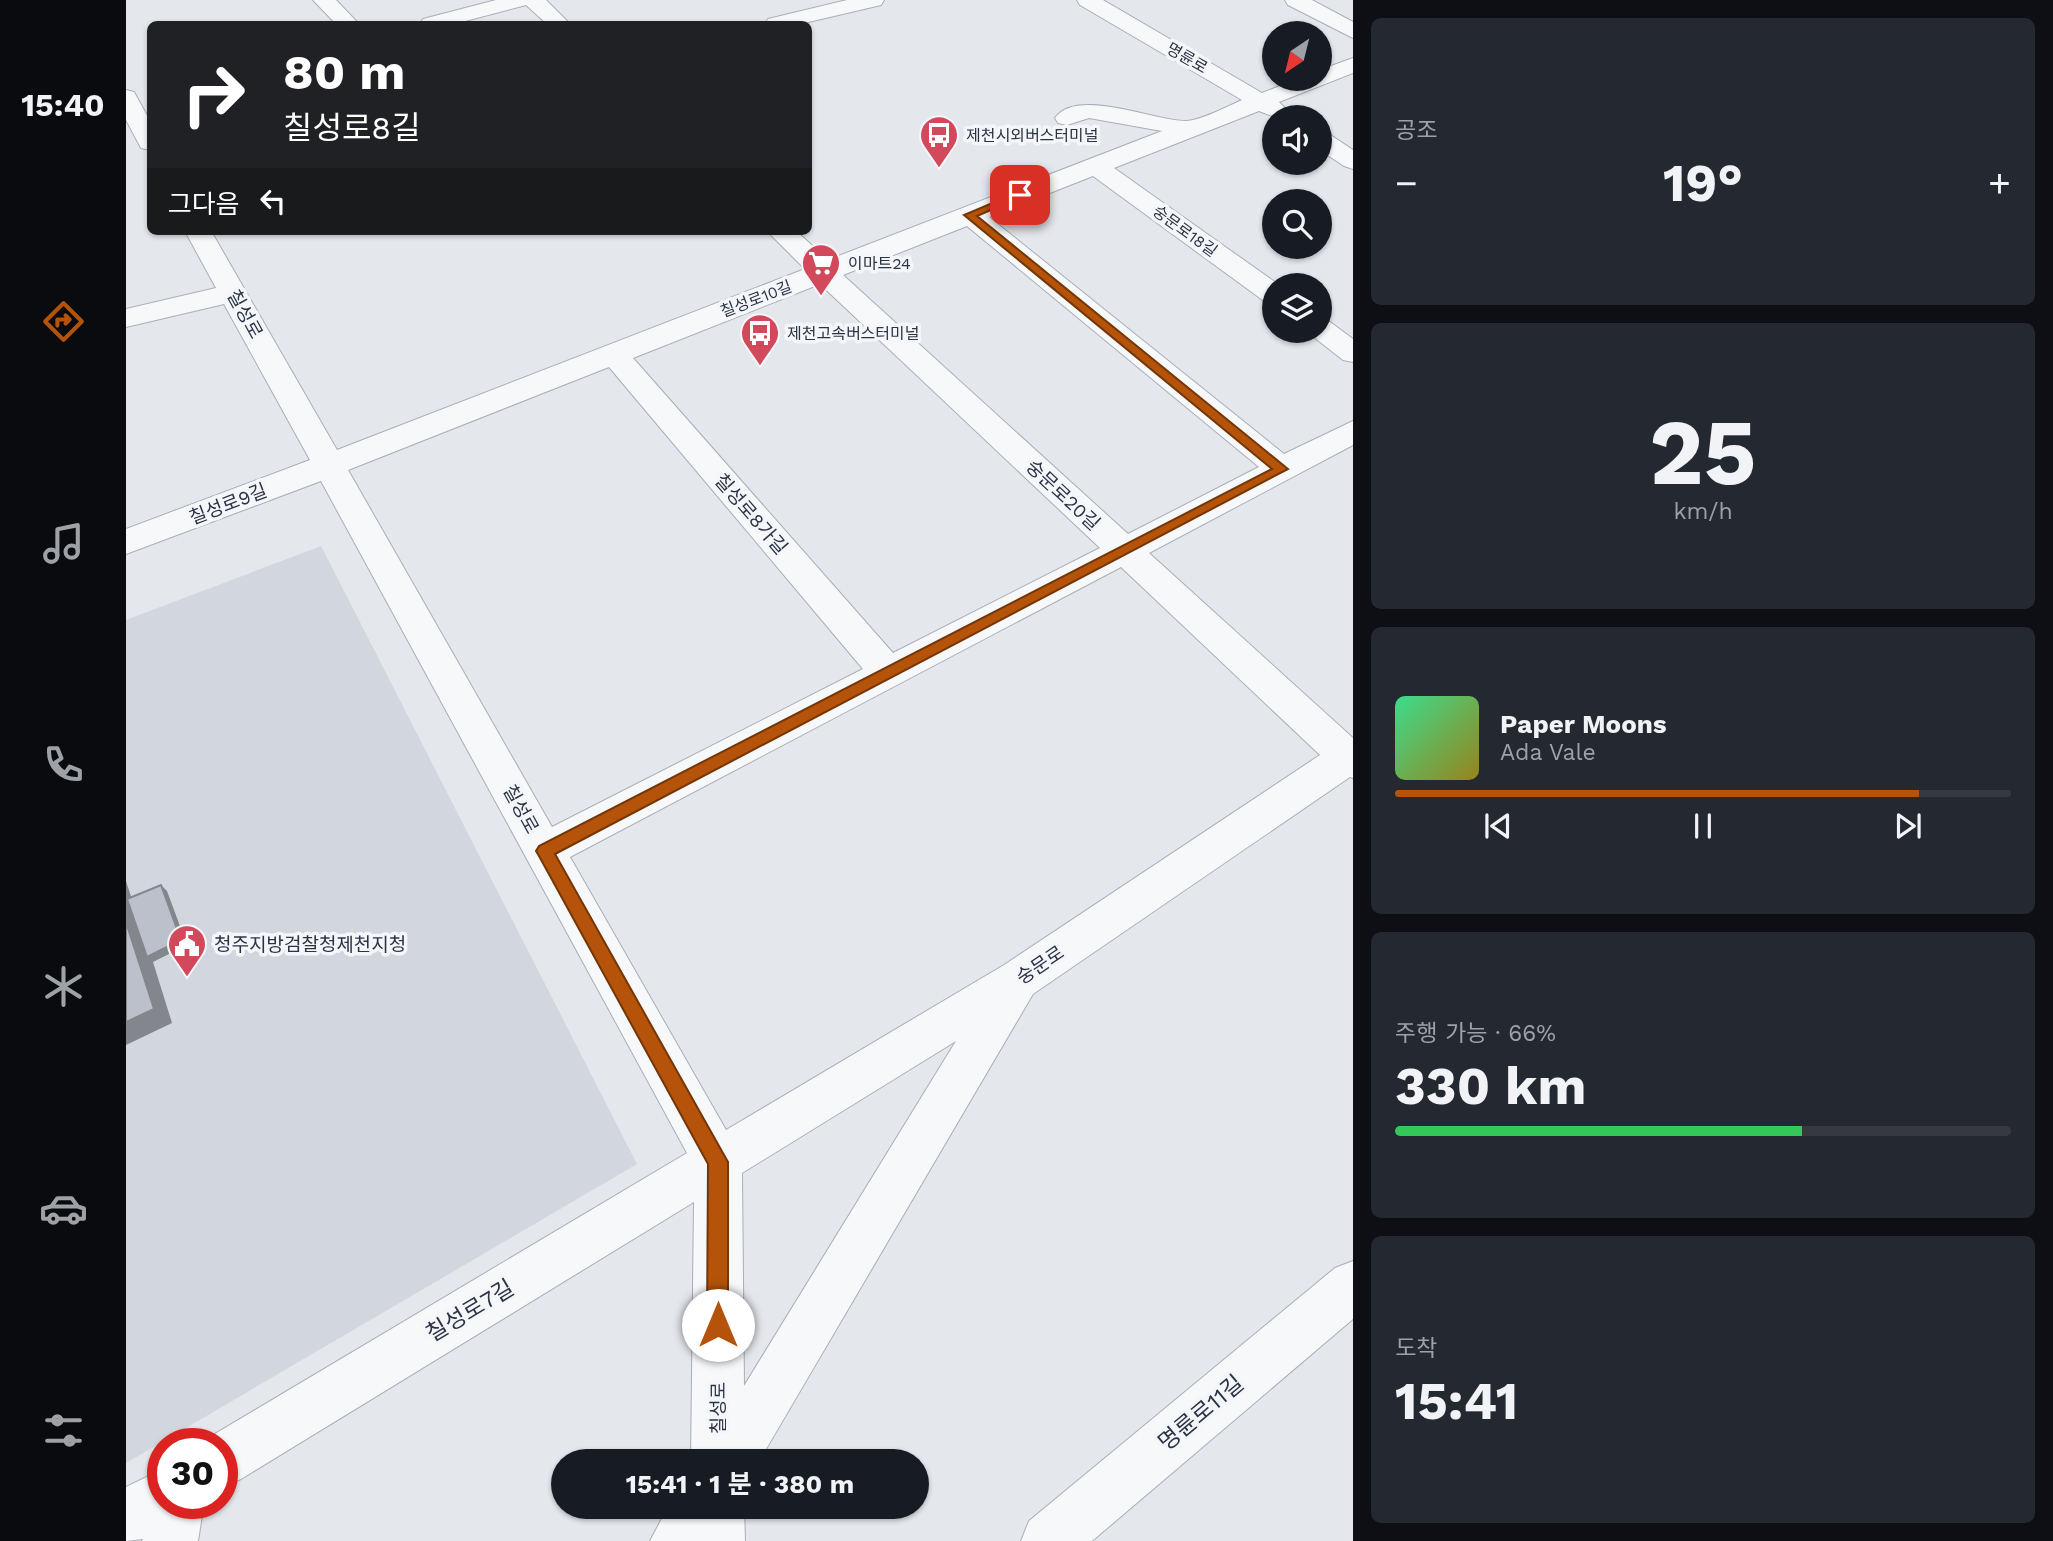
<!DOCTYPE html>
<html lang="ko">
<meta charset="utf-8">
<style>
body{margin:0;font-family:"Work Sans","Noto Sans KR",sans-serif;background:#242831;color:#f1f3f6;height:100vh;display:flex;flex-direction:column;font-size:26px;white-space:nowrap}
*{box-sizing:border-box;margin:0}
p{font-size:23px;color:#9ea1a6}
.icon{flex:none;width:38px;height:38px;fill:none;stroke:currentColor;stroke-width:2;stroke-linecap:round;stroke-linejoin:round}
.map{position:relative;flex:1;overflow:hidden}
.drawer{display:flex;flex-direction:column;gap:18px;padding:18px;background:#0d0f14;width:700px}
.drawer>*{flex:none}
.guide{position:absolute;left:21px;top:21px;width:665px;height:214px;border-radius:10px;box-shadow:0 2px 5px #0004;background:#202124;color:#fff;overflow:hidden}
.needle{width:46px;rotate:215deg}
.buttons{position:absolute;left:1136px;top:21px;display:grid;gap:14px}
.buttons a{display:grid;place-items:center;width:70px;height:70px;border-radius:50%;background:#171b24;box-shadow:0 2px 5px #0004;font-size:35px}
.speed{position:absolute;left:21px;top:1428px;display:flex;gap:14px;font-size:35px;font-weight:700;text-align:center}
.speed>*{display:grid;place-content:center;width:91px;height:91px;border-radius:50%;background:#171b24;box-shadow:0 2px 5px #0004;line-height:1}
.speed .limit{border:10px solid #d22;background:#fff;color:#111}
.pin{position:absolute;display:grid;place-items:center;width:60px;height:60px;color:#fff;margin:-30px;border-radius:14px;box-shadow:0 4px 10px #0006}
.me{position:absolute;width:77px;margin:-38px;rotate:0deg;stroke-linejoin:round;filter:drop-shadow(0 0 5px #0008)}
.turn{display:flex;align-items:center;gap:24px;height:147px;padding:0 21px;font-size:32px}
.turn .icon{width:91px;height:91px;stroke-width:2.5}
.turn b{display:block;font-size:49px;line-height:60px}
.then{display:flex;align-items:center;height:66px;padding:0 21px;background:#0003;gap:14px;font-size:26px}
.big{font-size:52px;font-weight:700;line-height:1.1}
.drawer .tile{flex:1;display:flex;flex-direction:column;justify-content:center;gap:10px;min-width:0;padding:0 24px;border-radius:10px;background:#242831}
.drawer .dial{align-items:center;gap:0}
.dial b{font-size:91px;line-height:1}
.song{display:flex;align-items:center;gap:21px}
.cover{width:84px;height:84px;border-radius:10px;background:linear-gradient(135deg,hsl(150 70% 55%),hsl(50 70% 35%))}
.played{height:7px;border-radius:4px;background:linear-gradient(90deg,#b45309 85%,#363941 85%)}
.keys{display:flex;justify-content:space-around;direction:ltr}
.heat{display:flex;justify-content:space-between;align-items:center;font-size:38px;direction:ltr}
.charge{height:10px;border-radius:5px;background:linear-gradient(90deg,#34c759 66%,#363941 0)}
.trip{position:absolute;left:425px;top:1449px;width:378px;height:70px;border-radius:35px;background:#171b24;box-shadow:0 2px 5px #0004;font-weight:700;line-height:70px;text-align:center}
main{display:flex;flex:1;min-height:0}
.dock{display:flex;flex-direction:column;width:126px;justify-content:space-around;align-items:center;background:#090b0e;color:#9ea1a6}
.dock .icon{width:49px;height:49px}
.dock .active{color:#b45309}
.dock b{font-size:32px;color:#f1f3f6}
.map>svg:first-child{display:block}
</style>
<main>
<nav class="dock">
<b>15:40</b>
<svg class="icon active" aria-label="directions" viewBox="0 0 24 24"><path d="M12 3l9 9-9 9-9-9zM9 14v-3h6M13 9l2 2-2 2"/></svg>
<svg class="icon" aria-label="music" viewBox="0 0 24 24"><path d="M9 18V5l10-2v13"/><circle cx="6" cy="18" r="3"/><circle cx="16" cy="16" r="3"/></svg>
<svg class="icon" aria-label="phone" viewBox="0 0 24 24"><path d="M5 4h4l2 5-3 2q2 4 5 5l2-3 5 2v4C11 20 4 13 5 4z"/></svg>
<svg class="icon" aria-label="climate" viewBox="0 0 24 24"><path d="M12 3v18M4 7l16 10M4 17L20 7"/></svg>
<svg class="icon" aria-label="car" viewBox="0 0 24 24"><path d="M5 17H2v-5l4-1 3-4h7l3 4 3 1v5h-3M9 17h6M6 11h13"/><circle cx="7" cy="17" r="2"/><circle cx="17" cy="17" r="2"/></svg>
<svg class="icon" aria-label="filters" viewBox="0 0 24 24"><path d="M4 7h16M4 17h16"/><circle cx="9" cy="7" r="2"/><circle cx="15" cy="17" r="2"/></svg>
</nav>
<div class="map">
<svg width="1227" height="1541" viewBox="0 0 1227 1541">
<rect width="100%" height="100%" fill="#e4e7ec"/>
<!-- built -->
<polygon fill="#d2d6de" points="195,546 511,1164 0,1463 0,620"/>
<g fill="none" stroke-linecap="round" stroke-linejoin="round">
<defs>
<g id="minor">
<polygon points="187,0 210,0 233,24 210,24"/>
<polygon points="370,0 420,0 444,24 421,24 400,5 328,24 294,24 297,19"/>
<polygon points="721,0 758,0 755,5 674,24 639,24 642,19"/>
<path d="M951 0H977L1136 93 1172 79H1194V70L1227 58V73L1153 102 1161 110 1157 115 1149 117 1133 111 988 168 1153 285H1148V304L1138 301 967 176 863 217 1158 454 1227 421V445L1023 553 1227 738V778L1224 777 907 994 633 1461H565L568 1202 115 1479 96 1487V1444H76L77 1441 561 1153 195 481 0 554V529L184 460 98 304 0 327V309L90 288 59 231H85L211 450 679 269 641 231H670L702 260 1036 131 963 118 941 125 932 123 929 118C950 87 1028 121 1060 121 1074 121 1102 106 1116 100L954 5ZM841 226 1133 467 1002 534 717 275ZM694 284 974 548 767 653 507 358ZM483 367 737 669 426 827 222 470ZM995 567 1194 755 878 965 600 1130 444 857ZM830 1041 618 1386 616 1173Z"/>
<polygon points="1159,0 1186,0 1227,22 1227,38 1162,5"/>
<polygon points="0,90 8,92 24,121 24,150 15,148 0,120"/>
<polygon points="1194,132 1203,134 1227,150 1227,169 1218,166 1194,150"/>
<polygon points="1194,319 1204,322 1227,339 1227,362 1217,360 1184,334 1181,331 1194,331"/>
<polygon points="1227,1261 1227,1319 966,1541 895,1541 903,1521 1209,1268"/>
<polygon points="37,1469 37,1503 78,1503 72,1541 16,1541 17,1539 0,1541 0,1487"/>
<polygon points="542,1507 618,1507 619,1541 524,1541"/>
</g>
</defs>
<!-- minor casing -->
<use href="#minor" stroke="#a9aeb7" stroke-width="2"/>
<!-- minor -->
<use href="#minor" fill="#f7f8fa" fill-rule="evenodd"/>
</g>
<!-- shaded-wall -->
<polygon fill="#83868d" points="0,881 24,955 35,885 41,891 61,945 27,962 46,1023 0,1045"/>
<!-- building -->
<g fill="#bbc0ca" stroke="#83868d" stroke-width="2">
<polygon points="35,885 55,940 21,957 1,899"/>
<polygon points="0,922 28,1009 0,1022"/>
</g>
<!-- route -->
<polygon fill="#b45309" stroke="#753606" stroke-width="2" points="890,193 899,195 851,216 1162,469 429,854 602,1162 602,1325 599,1333 592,1336 584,1333 581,1325 582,1164 413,856 410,851 413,846 1146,469 838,215"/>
<!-- icons -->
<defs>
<symbol id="bus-pin" viewBox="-11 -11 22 30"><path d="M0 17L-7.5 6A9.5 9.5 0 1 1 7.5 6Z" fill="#d1495b" stroke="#f4f6f9"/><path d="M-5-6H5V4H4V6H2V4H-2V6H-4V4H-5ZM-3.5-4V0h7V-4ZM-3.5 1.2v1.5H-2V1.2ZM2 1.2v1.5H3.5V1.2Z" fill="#fff"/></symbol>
<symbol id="supermarket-pin" viewBox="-11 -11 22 30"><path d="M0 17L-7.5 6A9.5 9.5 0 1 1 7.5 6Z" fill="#d1495b" stroke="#f4f6f9"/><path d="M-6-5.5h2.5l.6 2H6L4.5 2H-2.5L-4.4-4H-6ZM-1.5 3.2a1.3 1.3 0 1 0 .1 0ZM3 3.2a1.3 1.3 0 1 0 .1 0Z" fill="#fff"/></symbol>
<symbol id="civic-pin" viewBox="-11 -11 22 30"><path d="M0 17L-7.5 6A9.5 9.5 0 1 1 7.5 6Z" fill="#d1495b" stroke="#f4f6f9"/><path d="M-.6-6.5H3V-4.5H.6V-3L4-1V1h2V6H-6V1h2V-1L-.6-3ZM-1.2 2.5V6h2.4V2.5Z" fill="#fff"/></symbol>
</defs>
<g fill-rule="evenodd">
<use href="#bus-pin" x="791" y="113" width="44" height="60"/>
<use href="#supermarket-pin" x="673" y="241" width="44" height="60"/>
<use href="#bus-pin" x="612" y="311" width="44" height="60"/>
<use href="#civic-pin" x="39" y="922" width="44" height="60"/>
</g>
<g text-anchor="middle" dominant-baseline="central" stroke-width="7" stroke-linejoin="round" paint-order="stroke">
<!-- far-street labels -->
<g font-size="16" fill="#2b3445" stroke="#f4f6f9">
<text transform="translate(1061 58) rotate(30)">명륜로</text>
<text transform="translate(1059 231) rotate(36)">숭문로18길</text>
<text transform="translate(630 299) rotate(-21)">칠성로10길</text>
</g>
<!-- far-poi labels -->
<g font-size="16" fill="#2b3445" stroke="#f4f6f9" text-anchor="start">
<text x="840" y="135">제천시외버스터미널</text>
<text x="722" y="263">이마트24</text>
<text x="661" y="333">제천고속버스터미널</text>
</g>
<!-- street labels -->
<g font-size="19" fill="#2b3445" stroke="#f4f6f9">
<text transform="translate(119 314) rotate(61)">칠성로</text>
<text transform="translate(937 495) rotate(43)">숭문로20길</text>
<text transform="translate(102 504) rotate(-21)">칠성로9길</text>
<text transform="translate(625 514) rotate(49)">칠성로8가길</text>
<text transform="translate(395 809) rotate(61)">칠성로</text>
<text transform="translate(914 965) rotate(-34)">숭문로</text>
<text transform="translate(592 1408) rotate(-90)">칠성로</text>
</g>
<!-- poi labels -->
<g font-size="19" fill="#2b3445" stroke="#f4f6f9" text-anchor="start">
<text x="88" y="944">청주지방검찰청제천지청</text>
</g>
<!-- near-street labels -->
<g font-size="23" fill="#2b3445" stroke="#f4f6f9">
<text transform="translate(344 1311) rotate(-31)">칠성로7길</text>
<text transform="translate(1075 1413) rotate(-40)">명륜로11길</text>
</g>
</g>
</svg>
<div class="buttons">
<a><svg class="needle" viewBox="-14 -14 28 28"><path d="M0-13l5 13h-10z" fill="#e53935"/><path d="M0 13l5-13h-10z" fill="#9ea1a6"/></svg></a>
<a><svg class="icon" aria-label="sound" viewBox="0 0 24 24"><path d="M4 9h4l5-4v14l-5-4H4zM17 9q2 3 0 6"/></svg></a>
<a><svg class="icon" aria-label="search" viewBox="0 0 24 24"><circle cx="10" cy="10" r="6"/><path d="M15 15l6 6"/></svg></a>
<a><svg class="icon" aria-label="layers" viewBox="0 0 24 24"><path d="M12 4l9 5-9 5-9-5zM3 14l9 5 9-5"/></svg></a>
</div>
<div class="speed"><div class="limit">30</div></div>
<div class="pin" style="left:894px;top:195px;background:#d93025"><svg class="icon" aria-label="arrive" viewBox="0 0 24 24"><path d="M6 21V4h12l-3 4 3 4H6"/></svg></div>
<svg class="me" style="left:592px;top:1325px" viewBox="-20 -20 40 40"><circle r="19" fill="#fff"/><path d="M0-13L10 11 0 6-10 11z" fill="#b45309"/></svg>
<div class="trip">15:41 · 1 분 · 380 m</div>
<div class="guide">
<div class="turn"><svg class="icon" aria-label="right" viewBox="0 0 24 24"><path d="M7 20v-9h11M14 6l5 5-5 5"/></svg><div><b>80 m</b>칠성로8길</div></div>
<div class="then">그다음<svg class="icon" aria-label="left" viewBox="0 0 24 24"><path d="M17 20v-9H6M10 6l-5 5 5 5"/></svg></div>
</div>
</div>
<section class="drawer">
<div class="tile"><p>공조</p>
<div class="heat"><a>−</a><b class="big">19°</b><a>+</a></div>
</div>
<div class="tile dial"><b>25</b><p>km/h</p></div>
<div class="tile">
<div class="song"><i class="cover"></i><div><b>Paper Moons</b><p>Ada Vale</p></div></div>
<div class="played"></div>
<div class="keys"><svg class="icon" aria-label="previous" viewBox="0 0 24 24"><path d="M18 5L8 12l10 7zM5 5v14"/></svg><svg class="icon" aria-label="pause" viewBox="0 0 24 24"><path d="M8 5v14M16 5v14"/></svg><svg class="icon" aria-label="next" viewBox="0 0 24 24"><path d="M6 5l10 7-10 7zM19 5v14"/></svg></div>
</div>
<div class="tile"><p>주행 가능 · 66%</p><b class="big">330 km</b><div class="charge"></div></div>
<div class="tile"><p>도착</p><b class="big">15:41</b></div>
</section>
</main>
